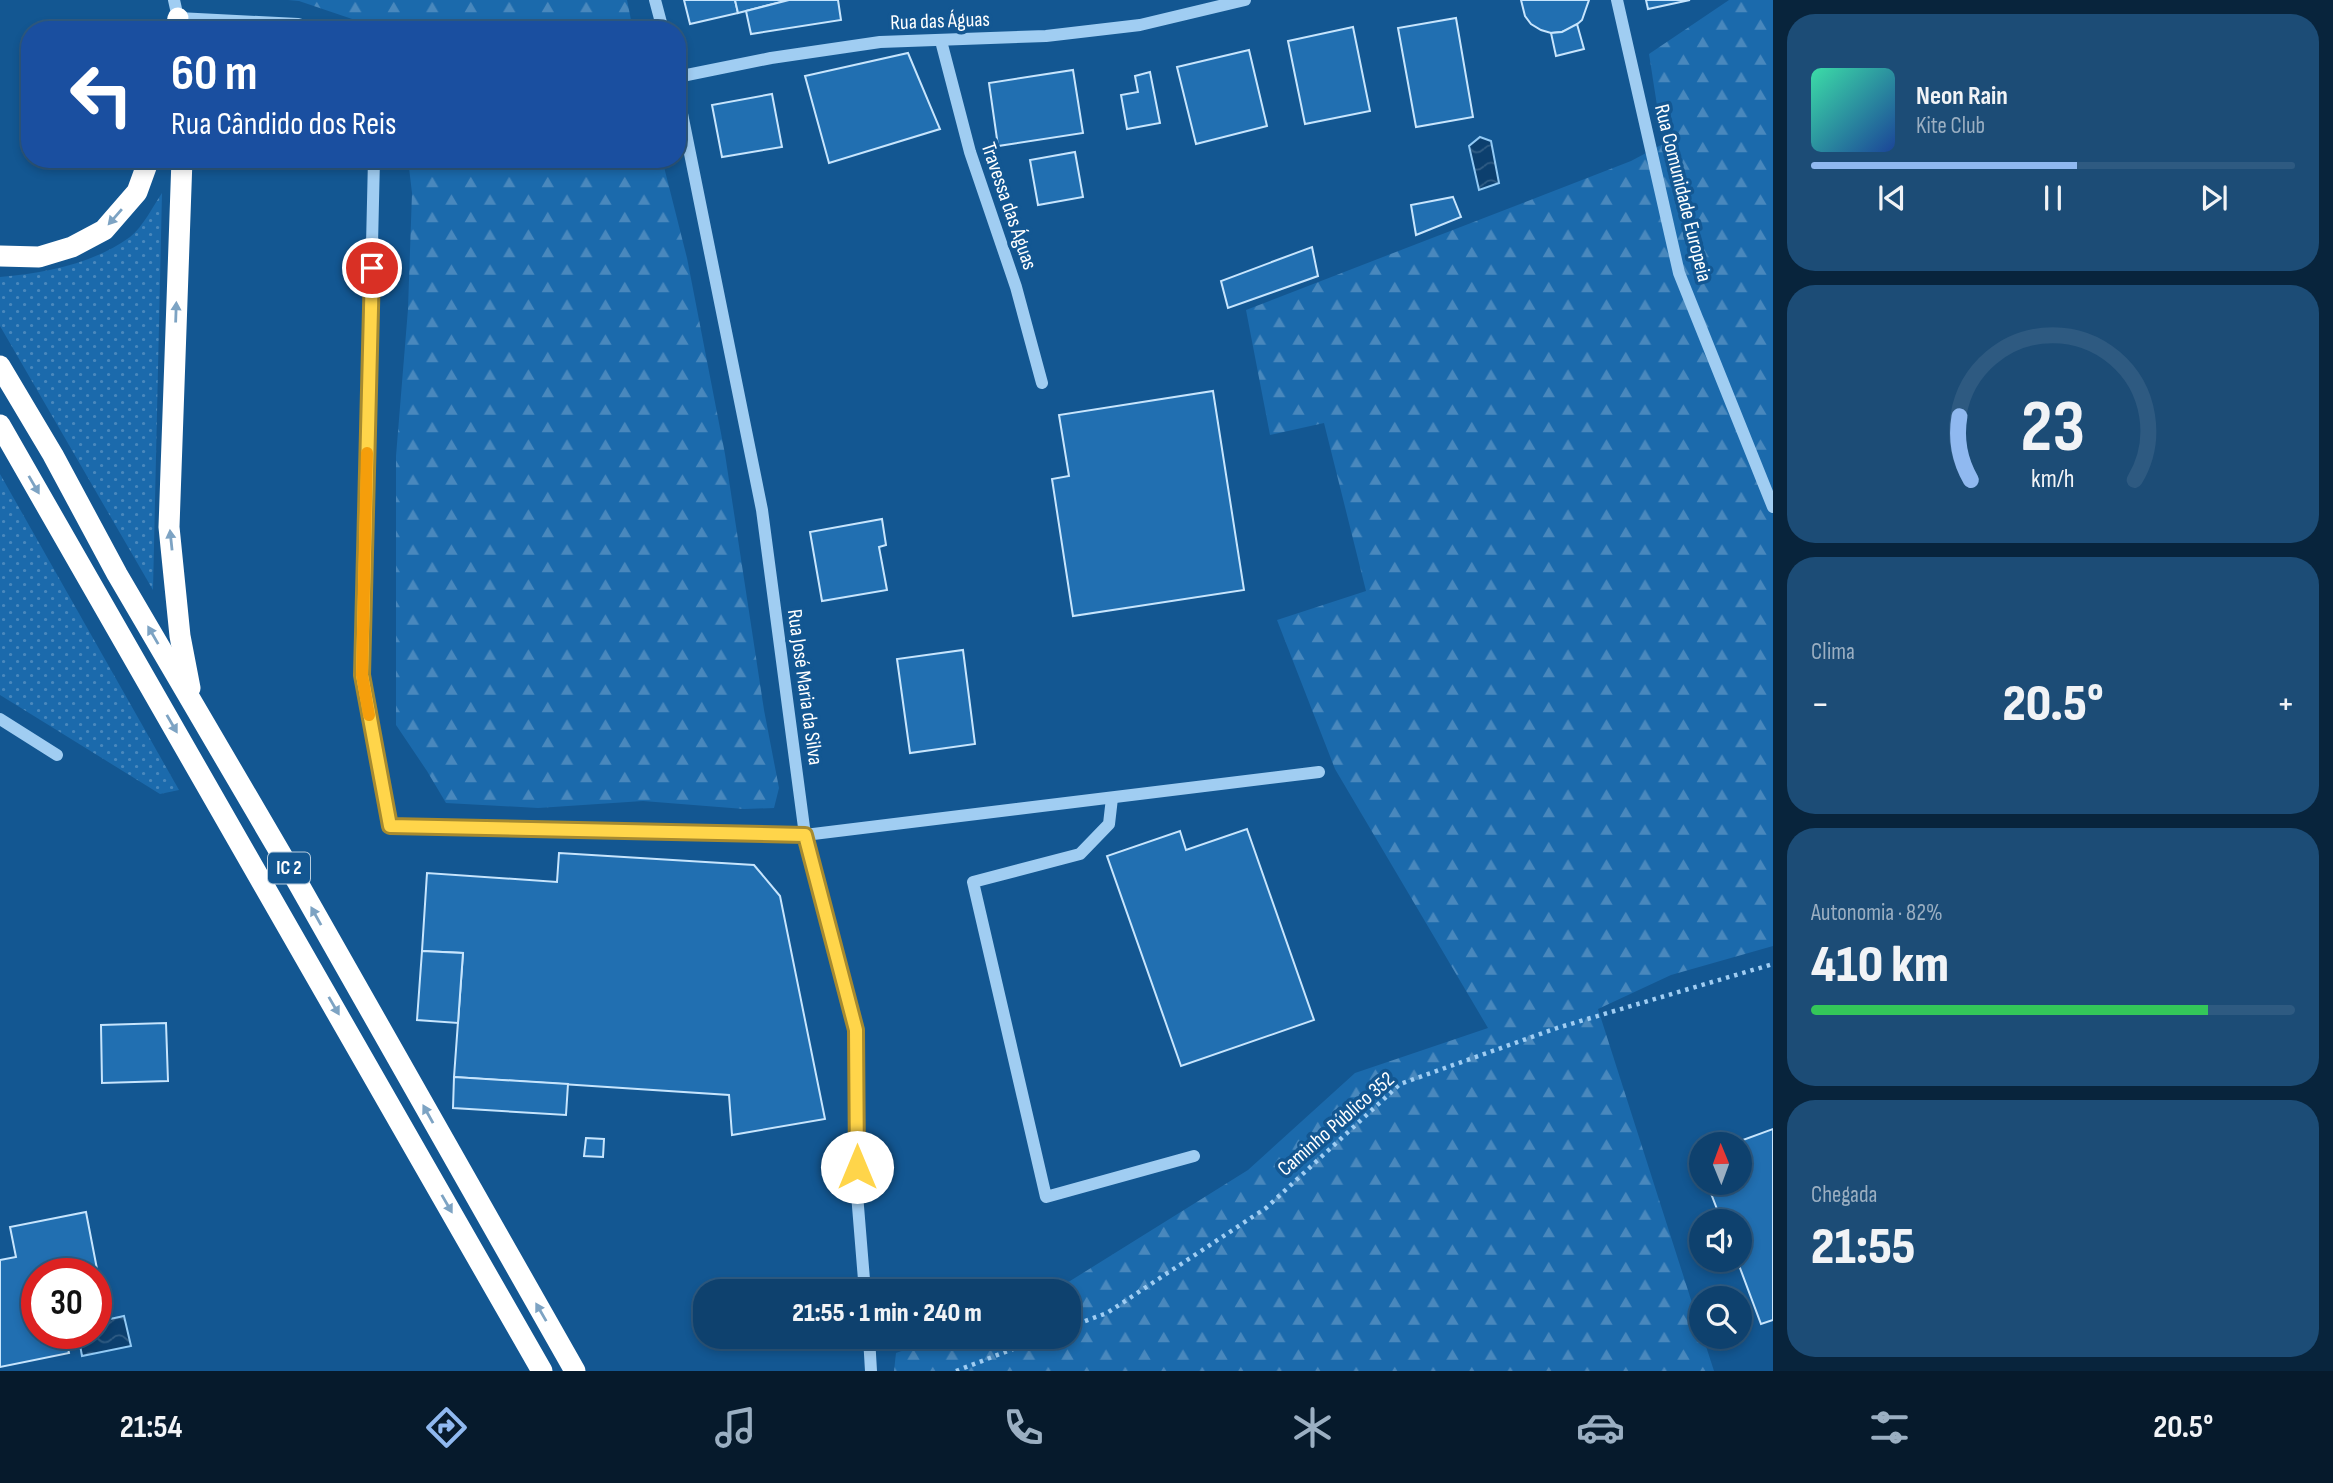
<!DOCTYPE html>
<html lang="pt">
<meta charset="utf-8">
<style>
body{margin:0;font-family:"Sofia Sans Condensed",sans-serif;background:#1c4c76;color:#f1f3f6;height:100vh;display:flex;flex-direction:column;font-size:26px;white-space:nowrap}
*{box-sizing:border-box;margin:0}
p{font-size:23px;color:#9bafc2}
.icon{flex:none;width:38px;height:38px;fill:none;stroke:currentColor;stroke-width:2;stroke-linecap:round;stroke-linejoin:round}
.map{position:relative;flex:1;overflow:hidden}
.side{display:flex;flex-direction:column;gap:14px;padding:14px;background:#08243c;width:560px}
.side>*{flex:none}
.top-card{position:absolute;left:21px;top:21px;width:665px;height:147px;border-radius:28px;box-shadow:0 4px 10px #0003,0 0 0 2px #2e5a81;background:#1a4fa0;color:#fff;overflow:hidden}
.needle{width:46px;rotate:359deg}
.tools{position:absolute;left:1689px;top:1132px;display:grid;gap:14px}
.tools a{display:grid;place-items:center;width:63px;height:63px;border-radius:50%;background:#0e416e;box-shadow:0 4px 10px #0003,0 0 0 2px #2e5a81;font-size:35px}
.speed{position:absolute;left:21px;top:1258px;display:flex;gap:14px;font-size:35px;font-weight:700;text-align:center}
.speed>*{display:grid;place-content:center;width:91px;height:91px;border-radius:50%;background:#0e416e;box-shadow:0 4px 10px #0003,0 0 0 2px #2e5a81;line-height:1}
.speed .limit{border:10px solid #d22;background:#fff;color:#111}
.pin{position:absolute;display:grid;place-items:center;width:60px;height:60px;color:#fff;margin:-30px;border:4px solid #fff;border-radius:50%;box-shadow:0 2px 7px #0007}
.me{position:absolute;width:77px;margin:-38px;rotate:0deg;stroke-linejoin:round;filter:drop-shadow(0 0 5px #0008)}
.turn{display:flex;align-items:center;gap:24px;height:147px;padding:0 35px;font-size:32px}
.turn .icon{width:91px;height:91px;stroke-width:2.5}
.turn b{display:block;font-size:49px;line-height:60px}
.big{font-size:52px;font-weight:800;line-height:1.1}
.side .tile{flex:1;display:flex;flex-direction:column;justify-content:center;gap:10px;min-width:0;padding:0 24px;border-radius:28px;background:#1c4c76}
.side .dial{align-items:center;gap:0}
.dial svg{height:182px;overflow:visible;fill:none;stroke:#2e5a81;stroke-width:7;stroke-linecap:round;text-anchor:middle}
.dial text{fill:#f1f3f6;stroke:none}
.song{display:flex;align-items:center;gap:21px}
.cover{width:84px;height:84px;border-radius:10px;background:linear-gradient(135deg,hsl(160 70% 55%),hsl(220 70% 35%))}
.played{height:7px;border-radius:4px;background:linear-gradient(90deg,#90b9f0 55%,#2e5a81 55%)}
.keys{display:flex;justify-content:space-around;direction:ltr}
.heat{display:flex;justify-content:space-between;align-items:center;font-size:38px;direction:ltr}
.charge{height:10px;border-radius:5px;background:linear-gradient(90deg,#34c759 82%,#2e5a81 0)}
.trip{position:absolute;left:693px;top:1279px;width:388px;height:70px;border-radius:28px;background:#0e416e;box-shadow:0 4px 10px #0003,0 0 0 2px #2e5a81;font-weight:800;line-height:70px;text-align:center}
.tab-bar{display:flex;height:112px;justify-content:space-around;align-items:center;background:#061a2c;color:#9bafc2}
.tab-bar .icon{width:49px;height:49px}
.tab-bar .current{color:#90b9f0}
.tab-bar b{font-size:32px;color:#f1f3f6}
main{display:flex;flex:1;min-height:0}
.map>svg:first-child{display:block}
</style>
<main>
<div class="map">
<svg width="1773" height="1371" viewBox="0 0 1773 1371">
<defs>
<pattern id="green-dots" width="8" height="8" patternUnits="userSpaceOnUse" patternTransform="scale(1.75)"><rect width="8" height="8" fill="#1b6aac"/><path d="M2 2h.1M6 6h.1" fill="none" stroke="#4988bd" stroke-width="1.8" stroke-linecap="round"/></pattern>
<pattern id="forest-firs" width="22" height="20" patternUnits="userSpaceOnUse" patternTransform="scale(1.75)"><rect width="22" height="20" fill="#1b6aac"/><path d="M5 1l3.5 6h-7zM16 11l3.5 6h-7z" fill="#4988bd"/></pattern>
<pattern id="water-waves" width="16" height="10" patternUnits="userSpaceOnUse" patternTransform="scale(1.75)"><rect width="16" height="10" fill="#0c3f6e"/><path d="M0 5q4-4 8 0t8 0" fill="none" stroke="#305c84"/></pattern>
</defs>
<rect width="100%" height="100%" fill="#135792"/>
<!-- green -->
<g fill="url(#green-dots)">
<path d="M162 193 153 590 0 326V277C44 273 93 264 130 237 143 227 153 206 162 193Z"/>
<polygon points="0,474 179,790 160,794 0,695"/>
</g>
<!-- forest -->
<g fill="url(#forest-firs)">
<polygon points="288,0 627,0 633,30 367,30 361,22 299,1"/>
<polygon points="1729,0 1773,0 1773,946 1671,975 1598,1009 1701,1331 1701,1337 1703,1337 1714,1371 894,1371 896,1353 941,1337 1069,1337 1069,1292 1054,1291 1248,1170 1355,1073 1488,1028 1335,769 1277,620 1366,591 1324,423 1270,435 1246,310 1631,161 1663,144 1649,54"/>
<polygon points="408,159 662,159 687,258 725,454 764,710 779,788 774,808 744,809 643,801 538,808 446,803 427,771 396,725 396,456 408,309 412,193"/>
</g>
<!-- water -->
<g fill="url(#water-waves)" stroke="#92caf5" stroke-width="2">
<polygon points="1480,137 1491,141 1499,183 1479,190 1469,146"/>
<polygon points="124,1316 131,1346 82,1356 78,1334 96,1334 96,1322"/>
</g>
<!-- building -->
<g fill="#216fb1" stroke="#c7e5fd" stroke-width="2">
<polygon points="684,0 735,0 738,13 690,24"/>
<polygon points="735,0 789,0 738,13"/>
<polygon points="789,0 838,0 841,20 751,34 746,11"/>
<polygon points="1521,0 1589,0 1582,20 1573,28 1562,32 1551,33 1541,30 1531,24 1525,16"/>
<polygon points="1646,0 1690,0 1648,9"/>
<polygon points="1456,18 1473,117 1416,127 1398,28"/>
<polygon points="1577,24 1584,49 1556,56 1551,33 1562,32"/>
<polygon points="1353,27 1370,111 1305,124 1288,41"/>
<polygon points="1249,50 1267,126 1196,144 1177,67"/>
<polygon points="908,53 940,129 829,163 805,76"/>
<polygon points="1073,70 1083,133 998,146 989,83"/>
<polygon points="1150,72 1160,123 1127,129 1121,95 1138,92 1135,76"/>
<polygon points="772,94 782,147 722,157 712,105"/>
<polygon points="1075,152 1083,197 1038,205 1030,160"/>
<polygon points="1453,197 1461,217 1416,235 1411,205"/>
<polygon points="1312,247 1318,276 1228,308 1221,281"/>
<polygon points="1213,391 1244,590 1073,616 1052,479 1069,476 1059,415"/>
<polygon points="882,519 886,545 879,547 887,590 822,601 810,532"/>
<polygon points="963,650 975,744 910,753 897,659"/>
<polygon points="1247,829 1314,1020 1181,1066 1107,856 1180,831 1186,850"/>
<polygon points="559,853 754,865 780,896 825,1119 732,1135 729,1095 454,1077 463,953 422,951 427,873 557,882"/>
<polygon points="422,951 463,953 458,1023 417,1020"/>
<polygon points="166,1023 168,1081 102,1083 101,1025"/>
<polygon points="454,1077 568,1084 566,1115 453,1108"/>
<polygon points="1773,1129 1773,1320 1761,1324 1737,1260 1740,1260 1740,1222 1722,1222 1707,1183 1740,1183 1740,1144 1732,1144"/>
<polygon points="586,1138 604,1139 603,1157 584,1156"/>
<polygon points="86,1212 97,1269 71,1274 37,1274 37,1334 65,1334 69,1353 0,1367 0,1260 16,1257 10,1227"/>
</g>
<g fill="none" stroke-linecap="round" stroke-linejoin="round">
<!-- path -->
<g stroke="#a0cdf2" stroke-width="4.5" stroke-dasharray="3.5 5" stroke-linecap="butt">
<polyline points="1069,1327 1107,1313 1266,1208 1400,1084 1557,1028 1773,964"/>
<polyline points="956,1371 1044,1337"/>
</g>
<!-- minor -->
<g stroke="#a0cdf2" stroke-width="12">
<polyline points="174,0 178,18 298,24 318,30"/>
<polyline points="655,0 663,30"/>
<polyline points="1617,0 1679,273 1773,507"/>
<polyline points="941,41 970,152 1016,287 1042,383"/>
<polyline points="677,77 771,58 880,42 1046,36 1140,25 1245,0"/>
<polyline points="677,89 762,510 805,835 856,1030 857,1194 865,1292"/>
<polyline points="374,159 362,675 390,826 805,835 1319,772"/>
<polyline points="0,719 57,755"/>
<polyline points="1112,798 1109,824 1080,854 973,882 1046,1197 1194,1156"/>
<polyline points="869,1337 871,1371"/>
</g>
<!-- highway -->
<g stroke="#fff" stroke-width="21">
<polyline points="176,30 178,18"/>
<polyline points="182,159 169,527 180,636 190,688"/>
<polyline points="0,256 39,257 72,247 104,230 137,192 149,159"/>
<polyline points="0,366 53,455 117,574 298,883 575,1371"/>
<polyline points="0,425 542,1371"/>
</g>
</g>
<!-- one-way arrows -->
<defs><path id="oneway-solid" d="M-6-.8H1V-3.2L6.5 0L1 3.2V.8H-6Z" transform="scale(1.75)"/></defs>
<g fill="#7da3c3">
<use href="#oneway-solid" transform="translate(115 217) rotate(131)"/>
<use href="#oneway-solid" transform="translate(176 312) rotate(-88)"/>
<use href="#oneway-solid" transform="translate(34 485) rotate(60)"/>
<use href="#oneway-solid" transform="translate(171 540) rotate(-96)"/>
<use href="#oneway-solid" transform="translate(153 635) rotate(-120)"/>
<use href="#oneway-solid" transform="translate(172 724) rotate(60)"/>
<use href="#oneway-solid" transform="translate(316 916) rotate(-119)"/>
<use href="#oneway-solid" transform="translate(334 1006) rotate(60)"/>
<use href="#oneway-solid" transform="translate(428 1114) rotate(-119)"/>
<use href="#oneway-solid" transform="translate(447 1204) rotate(60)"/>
<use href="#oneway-solid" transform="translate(541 1312) rotate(-120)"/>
</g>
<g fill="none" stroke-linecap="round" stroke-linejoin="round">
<defs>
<polyline id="route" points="372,268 362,675 390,826 805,835 856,1030 857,1167"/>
</defs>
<!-- route casing -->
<use href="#route" stroke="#a68a30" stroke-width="18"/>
<!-- route -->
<use href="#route" stroke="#ffd54a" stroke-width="12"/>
<!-- slow -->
<polyline stroke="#f59e0b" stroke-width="12" points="367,453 362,675 369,715"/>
</g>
<g text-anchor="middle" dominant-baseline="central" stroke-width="7" stroke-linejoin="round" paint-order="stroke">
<!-- shield labels -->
<rect fill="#135792" stroke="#b8cdde" stroke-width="2" x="268" y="852.5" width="42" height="31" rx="5"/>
<g font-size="19" font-weight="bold" fill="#fff">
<text x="289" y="868">IC 2</text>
</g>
<!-- street labels -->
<g font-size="21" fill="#fff" stroke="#135792">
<text transform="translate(940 21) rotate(-2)">Rua das Águas</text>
<text transform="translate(1683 193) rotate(76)">Rua Comunidade Europeia</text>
<text transform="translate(1009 206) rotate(71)">Travessa das Águas</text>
<text transform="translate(805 687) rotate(82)">Rua José Maria da Silva</text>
<text transform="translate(1336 1124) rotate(-41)">Caminho Público 352</text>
</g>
</g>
</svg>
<div class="tools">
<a><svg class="needle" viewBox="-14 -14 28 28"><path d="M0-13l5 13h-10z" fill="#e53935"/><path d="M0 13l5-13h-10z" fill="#9bafc2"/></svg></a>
<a><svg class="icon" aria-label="sound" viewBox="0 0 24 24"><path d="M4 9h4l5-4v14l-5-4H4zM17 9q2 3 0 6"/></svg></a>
<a><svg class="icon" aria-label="search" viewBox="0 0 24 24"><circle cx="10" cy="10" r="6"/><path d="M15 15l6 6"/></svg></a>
</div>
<div class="speed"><div class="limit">30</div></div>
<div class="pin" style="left:372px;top:268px;background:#d93025"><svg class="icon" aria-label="arrive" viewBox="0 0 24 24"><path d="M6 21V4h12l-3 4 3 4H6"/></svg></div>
<svg class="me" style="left:857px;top:1167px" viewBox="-20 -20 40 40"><circle r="19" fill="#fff"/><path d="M0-13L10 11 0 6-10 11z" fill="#ffd54a"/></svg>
<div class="trip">21:55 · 1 min · 240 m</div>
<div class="top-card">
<div class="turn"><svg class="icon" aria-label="left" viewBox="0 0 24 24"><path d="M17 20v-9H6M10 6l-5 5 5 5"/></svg><div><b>60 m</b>Rua Cândido dos Reis</div></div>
</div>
</div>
<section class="side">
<div class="tile">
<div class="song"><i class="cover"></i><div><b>Neon Rain</b><p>Kite Club</p></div></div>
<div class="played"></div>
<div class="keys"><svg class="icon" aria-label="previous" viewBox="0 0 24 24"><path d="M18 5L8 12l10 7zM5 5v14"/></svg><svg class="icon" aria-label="pause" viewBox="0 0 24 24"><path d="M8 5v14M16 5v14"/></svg><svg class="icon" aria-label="next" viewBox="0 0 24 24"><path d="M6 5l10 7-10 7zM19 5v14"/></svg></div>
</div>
<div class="tile dial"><svg viewBox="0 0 100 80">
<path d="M14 69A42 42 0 1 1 86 69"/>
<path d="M14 69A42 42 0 0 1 9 41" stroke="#90b9f0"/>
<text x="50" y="56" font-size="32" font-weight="700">23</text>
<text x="50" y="72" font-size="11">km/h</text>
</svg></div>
<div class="tile"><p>Clima</p>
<div class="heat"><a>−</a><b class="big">20.5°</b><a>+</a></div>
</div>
<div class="tile"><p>Autonomia · 82%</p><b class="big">410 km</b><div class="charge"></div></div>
<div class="tile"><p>Chegada</p><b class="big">21:55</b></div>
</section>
</main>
<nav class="tab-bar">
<b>21:54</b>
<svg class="icon current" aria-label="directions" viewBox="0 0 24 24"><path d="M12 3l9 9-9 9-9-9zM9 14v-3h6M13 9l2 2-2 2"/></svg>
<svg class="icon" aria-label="music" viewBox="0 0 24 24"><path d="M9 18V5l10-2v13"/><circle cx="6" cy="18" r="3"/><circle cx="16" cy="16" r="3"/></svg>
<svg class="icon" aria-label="phone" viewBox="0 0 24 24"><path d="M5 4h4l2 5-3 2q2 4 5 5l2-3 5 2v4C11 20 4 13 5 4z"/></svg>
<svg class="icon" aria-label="climate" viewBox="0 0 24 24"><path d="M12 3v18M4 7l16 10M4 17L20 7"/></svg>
<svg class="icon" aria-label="car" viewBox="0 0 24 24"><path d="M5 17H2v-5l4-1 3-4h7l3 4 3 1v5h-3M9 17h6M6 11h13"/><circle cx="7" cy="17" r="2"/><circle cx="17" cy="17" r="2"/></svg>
<svg class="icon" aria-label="filters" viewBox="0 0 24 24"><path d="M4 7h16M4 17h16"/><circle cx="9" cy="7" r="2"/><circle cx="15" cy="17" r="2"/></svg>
<b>20.5°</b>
</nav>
